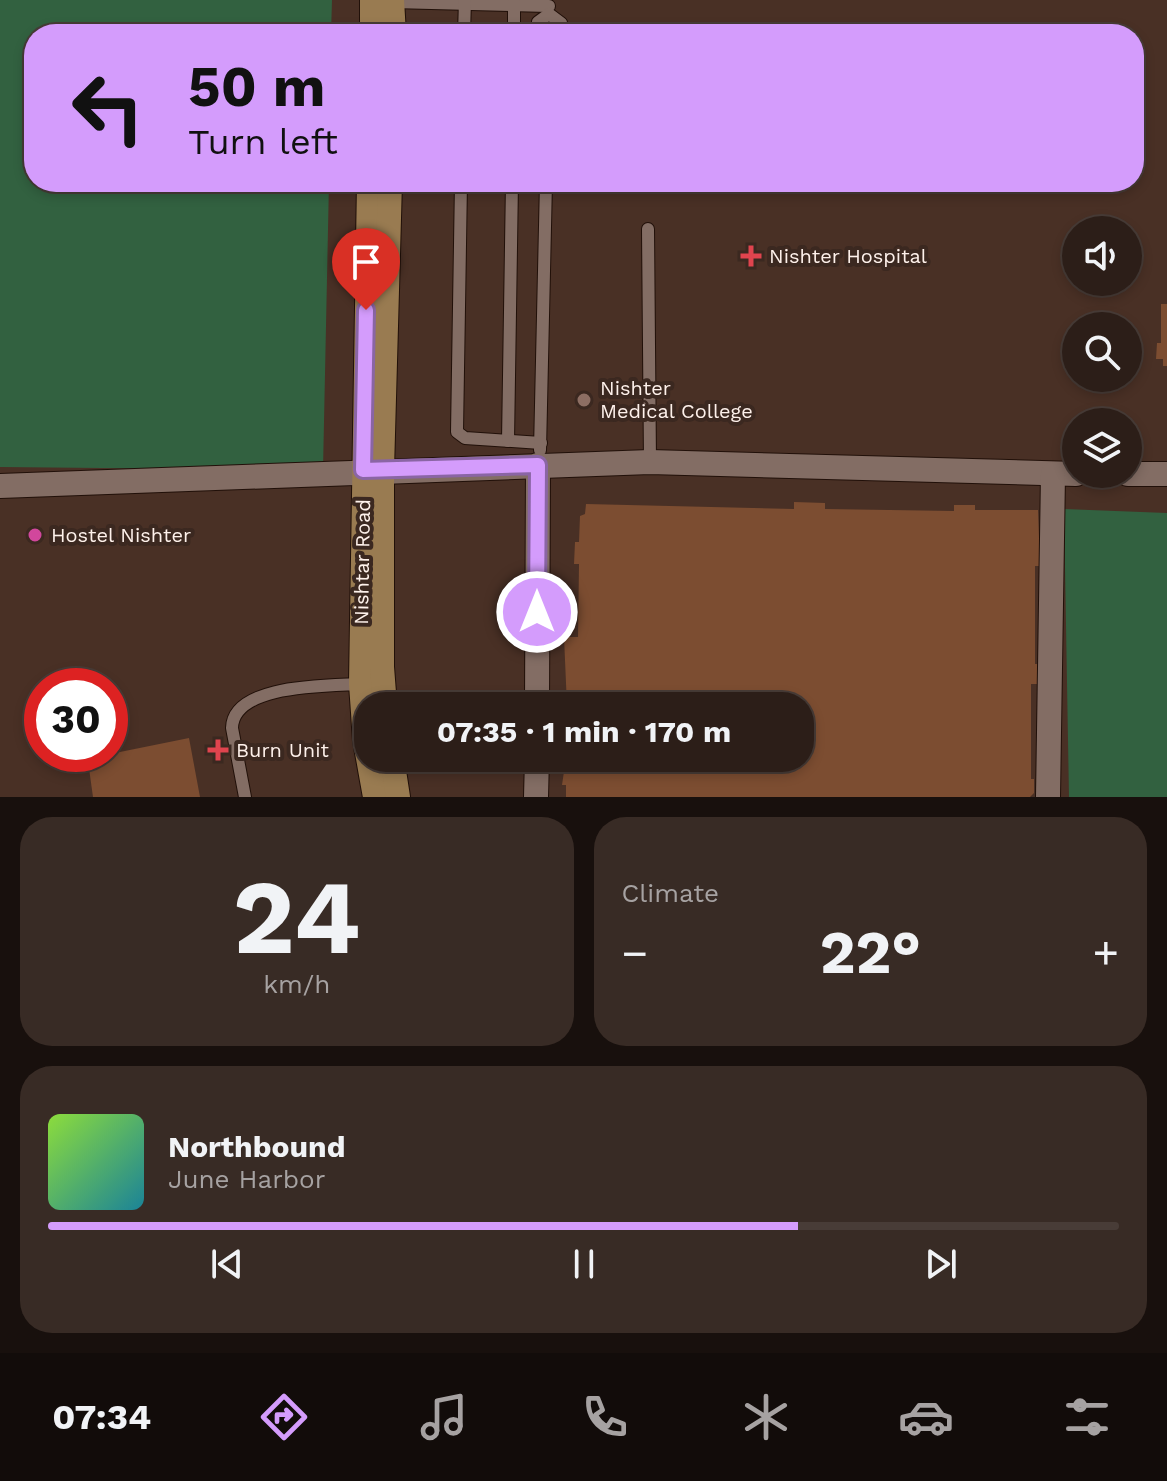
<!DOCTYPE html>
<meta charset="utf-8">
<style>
body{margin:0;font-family:"Work Sans",sans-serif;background:#382b25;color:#f1f3f6;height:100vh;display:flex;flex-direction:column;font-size:30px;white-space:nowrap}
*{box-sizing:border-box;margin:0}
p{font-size:26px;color:#a6a2a2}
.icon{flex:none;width:44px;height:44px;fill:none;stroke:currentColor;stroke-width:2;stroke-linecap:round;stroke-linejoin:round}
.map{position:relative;height:797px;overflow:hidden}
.drawer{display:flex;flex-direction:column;gap:20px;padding:20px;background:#18100d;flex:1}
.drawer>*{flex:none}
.banner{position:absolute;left:24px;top:24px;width:1120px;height:168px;border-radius:32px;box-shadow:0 4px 12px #0003,0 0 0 2px #483c37;background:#d49cfc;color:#111;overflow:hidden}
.controls{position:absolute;left:1062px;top:216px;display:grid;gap:16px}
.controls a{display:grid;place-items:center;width:80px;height:80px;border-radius:50%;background:#2c1e18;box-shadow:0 4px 12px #0003,0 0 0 2px #483c37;font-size:40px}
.speed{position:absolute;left:24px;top:668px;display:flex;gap:16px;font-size:40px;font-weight:700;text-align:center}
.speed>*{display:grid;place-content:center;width:104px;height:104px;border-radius:50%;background:#2c1e18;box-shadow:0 4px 12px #0003,0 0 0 2px #483c37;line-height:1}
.speed .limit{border:12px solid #d22;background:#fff;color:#111}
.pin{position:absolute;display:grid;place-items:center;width:68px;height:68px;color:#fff;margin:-82px -34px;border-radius:50% 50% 50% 0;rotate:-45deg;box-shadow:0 0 8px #0007}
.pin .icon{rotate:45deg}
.me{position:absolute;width:88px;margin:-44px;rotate:0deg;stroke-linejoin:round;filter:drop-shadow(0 0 6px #0008)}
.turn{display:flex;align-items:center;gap:28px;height:168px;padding:0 32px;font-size:36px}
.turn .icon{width:104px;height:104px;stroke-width:2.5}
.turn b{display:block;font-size:56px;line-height:68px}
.big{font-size:60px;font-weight:700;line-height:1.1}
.drawer .tile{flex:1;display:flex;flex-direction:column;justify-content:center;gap:12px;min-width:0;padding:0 28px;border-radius:32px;background:#382b25}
.drawer .dial{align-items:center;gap:0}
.dial b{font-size:104px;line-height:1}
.song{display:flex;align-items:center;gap:24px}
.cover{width:96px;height:96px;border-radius:12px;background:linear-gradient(135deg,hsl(90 70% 55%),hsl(190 70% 35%))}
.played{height:8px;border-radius:4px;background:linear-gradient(90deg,#d49cfc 70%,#483c37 70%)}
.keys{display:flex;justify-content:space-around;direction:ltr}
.heat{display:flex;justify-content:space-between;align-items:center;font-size:44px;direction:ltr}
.drawer .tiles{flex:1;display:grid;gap:20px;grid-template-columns:1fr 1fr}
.tile:last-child{grid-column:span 2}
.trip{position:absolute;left:354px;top:692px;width:460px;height:80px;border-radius:32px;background:#2c1e18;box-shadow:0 4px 12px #0003,0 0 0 2px #483c37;font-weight:700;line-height:80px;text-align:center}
.menu{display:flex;height:128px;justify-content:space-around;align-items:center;background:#120c0a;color:#a6a2a2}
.menu .icon{width:56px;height:56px}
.menu .selected{color:#d49cfc}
.menu b{font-size:36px;color:#f1f3f6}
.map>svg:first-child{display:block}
</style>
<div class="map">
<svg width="1167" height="797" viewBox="0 0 1167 797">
<rect width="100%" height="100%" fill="#3b2820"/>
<!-- built -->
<path fill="#493025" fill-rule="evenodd" d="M0 0H1167V797H0ZM34 34H1134V182H34ZM1076 230H1128V282H1076ZM1076 326H1128V378H1076ZM1076 422H1128V474H1076ZM42 686H110V754H42ZM368 706H800V758H368Z"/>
<!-- green -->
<g fill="#326140">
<polygon points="0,0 332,0 331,34 34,34 34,182 329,182 323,470 0,467"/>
<polygon points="1064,509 1167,513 1167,797 1069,797"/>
</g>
<!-- building -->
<g fill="#7c4d31">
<polygon points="1161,304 1167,304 1167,366 1163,366 1163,359 1156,359 1157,343 1161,343"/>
<polygon points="794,502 825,503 825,509 954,511 954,505 975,505 975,510 1038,510 1040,566 1035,566 1035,664 1046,664 1046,684 1031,684 1031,779 1034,779 1034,793 1030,797 566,797 566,785 562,785 566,758 800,758 800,706 567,706 564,637 578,637 579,564 574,564 575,542 579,542 580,516 585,514 586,504 794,509"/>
<polygon points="189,738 200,797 93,797 87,754 110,754"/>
</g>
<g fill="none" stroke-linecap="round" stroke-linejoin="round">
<defs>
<g id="service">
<polyline points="392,2 549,6"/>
<polyline points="464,34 465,0"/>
<polyline points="514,34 514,1"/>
<polyline points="540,34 538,22 549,14 561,23 558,34"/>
<polyline points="461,182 457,432 465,438 541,443"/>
<polyline points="648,229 650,462"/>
<polyline points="508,441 512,182"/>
<polyline points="540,450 546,182"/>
<path d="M245 797 232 728C233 684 327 686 361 684"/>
</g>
<g id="minor">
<polyline points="1128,474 1167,474"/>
<polyline points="0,486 650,462 1076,474"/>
<polyline points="537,706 538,465"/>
<polyline points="536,797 537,758"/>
<polyline points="1048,797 1053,474"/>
</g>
<g id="secondary">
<polyline points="392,0 394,34"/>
<polyline points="372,34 372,0"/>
<polyline points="369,182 361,684 365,741 375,797"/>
<polyline points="385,706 382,667 382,470 390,182"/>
<polyline points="392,758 398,797"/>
</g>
</defs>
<!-- service casing -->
<use href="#service" stroke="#211009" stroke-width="14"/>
<!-- minor casing -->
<use href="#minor" stroke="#211009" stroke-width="26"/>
<!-- secondary casing -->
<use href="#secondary" stroke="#211009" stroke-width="26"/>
<!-- service -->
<use href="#service" stroke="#836d64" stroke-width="12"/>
<!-- minor -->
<use href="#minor" stroke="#836d64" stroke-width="24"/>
<!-- secondary -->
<use href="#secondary" stroke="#997b51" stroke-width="24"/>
</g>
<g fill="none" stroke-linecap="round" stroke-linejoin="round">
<defs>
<polyline id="route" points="366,310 363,470 538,465 537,612"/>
</defs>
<!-- route casing -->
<use href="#route" stroke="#8a65a4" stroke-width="20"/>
<!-- route -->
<use href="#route" stroke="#d49cfc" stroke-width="14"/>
</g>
<!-- markers -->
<g fill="#e0444e" stroke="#3b2820" stroke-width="3">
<path d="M747 244h8v8h8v8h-8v8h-8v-8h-8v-8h8z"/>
<path d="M214 738h8v8h8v8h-8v8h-8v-8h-8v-8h8z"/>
</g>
<circle fill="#8d6e63" stroke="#3b2820" stroke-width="3" cx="584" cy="400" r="8"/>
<circle fill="#d1479c" stroke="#3b2820" stroke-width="3" cx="35" cy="535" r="8"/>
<g text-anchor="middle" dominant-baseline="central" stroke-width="8" stroke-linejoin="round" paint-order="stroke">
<!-- poi labels -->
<g font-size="20" fill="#fef1eb" stroke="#3b2820" text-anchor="start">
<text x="769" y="256">Nishter Hospital</text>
<text x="600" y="388">Nishter<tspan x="600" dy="23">Medical College</tspan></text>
<text x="51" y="535">Hostel Nishter</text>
<text x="236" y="750">Burn Unit</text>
</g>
<!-- street labels -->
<g font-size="20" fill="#fef1eb" stroke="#3b2820">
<text transform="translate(362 562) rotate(-89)">Nishtar Road</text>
</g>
</g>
</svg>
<div class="controls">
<a><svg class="icon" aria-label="sound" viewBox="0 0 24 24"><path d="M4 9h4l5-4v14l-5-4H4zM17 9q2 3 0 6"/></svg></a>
<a><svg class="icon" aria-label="search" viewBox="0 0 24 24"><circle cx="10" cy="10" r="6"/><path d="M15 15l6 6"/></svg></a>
<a><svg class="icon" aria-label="layers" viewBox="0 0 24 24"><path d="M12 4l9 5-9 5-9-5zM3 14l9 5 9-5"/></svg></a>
</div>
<div class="speed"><div class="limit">30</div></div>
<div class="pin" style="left:366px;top:310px;background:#d93025"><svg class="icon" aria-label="arrive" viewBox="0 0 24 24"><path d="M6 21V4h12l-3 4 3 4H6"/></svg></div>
<svg class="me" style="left:537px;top:612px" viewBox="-20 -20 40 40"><circle r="17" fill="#d49cfc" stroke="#fff" stroke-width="3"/><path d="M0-11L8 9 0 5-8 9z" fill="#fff"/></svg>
<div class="trip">07:35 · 1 min · 170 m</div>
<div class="banner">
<div class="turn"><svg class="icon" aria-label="left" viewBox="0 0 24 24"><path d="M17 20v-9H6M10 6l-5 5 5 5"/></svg><div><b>50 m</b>Turn left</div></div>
</div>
</div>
<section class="drawer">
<div class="tiles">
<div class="tile dial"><b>24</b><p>km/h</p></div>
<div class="tile"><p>Climate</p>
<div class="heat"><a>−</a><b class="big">22°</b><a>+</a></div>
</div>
<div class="tile">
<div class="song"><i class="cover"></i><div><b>Northbound</b><p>June Harbor</p></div></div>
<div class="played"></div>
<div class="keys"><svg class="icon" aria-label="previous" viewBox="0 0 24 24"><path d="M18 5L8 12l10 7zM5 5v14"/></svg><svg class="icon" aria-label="pause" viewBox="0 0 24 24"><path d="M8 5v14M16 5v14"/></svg><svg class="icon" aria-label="next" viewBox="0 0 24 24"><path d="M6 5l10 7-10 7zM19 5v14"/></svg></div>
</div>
</div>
</section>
<nav class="menu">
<b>07:34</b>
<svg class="icon selected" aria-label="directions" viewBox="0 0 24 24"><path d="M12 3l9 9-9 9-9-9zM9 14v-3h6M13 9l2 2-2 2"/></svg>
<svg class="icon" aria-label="music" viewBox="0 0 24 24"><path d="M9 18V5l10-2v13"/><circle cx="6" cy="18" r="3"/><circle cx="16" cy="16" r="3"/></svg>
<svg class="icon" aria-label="phone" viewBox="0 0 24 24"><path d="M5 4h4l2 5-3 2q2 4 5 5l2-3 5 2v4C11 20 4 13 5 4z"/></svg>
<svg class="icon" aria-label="climate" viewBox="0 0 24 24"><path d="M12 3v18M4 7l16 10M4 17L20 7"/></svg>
<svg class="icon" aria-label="car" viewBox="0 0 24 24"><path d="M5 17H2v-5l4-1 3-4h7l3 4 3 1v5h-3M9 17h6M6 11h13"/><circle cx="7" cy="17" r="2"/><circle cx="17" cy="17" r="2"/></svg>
<svg class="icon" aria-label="filters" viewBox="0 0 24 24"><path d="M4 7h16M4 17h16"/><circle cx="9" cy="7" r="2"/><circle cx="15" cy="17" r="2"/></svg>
</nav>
